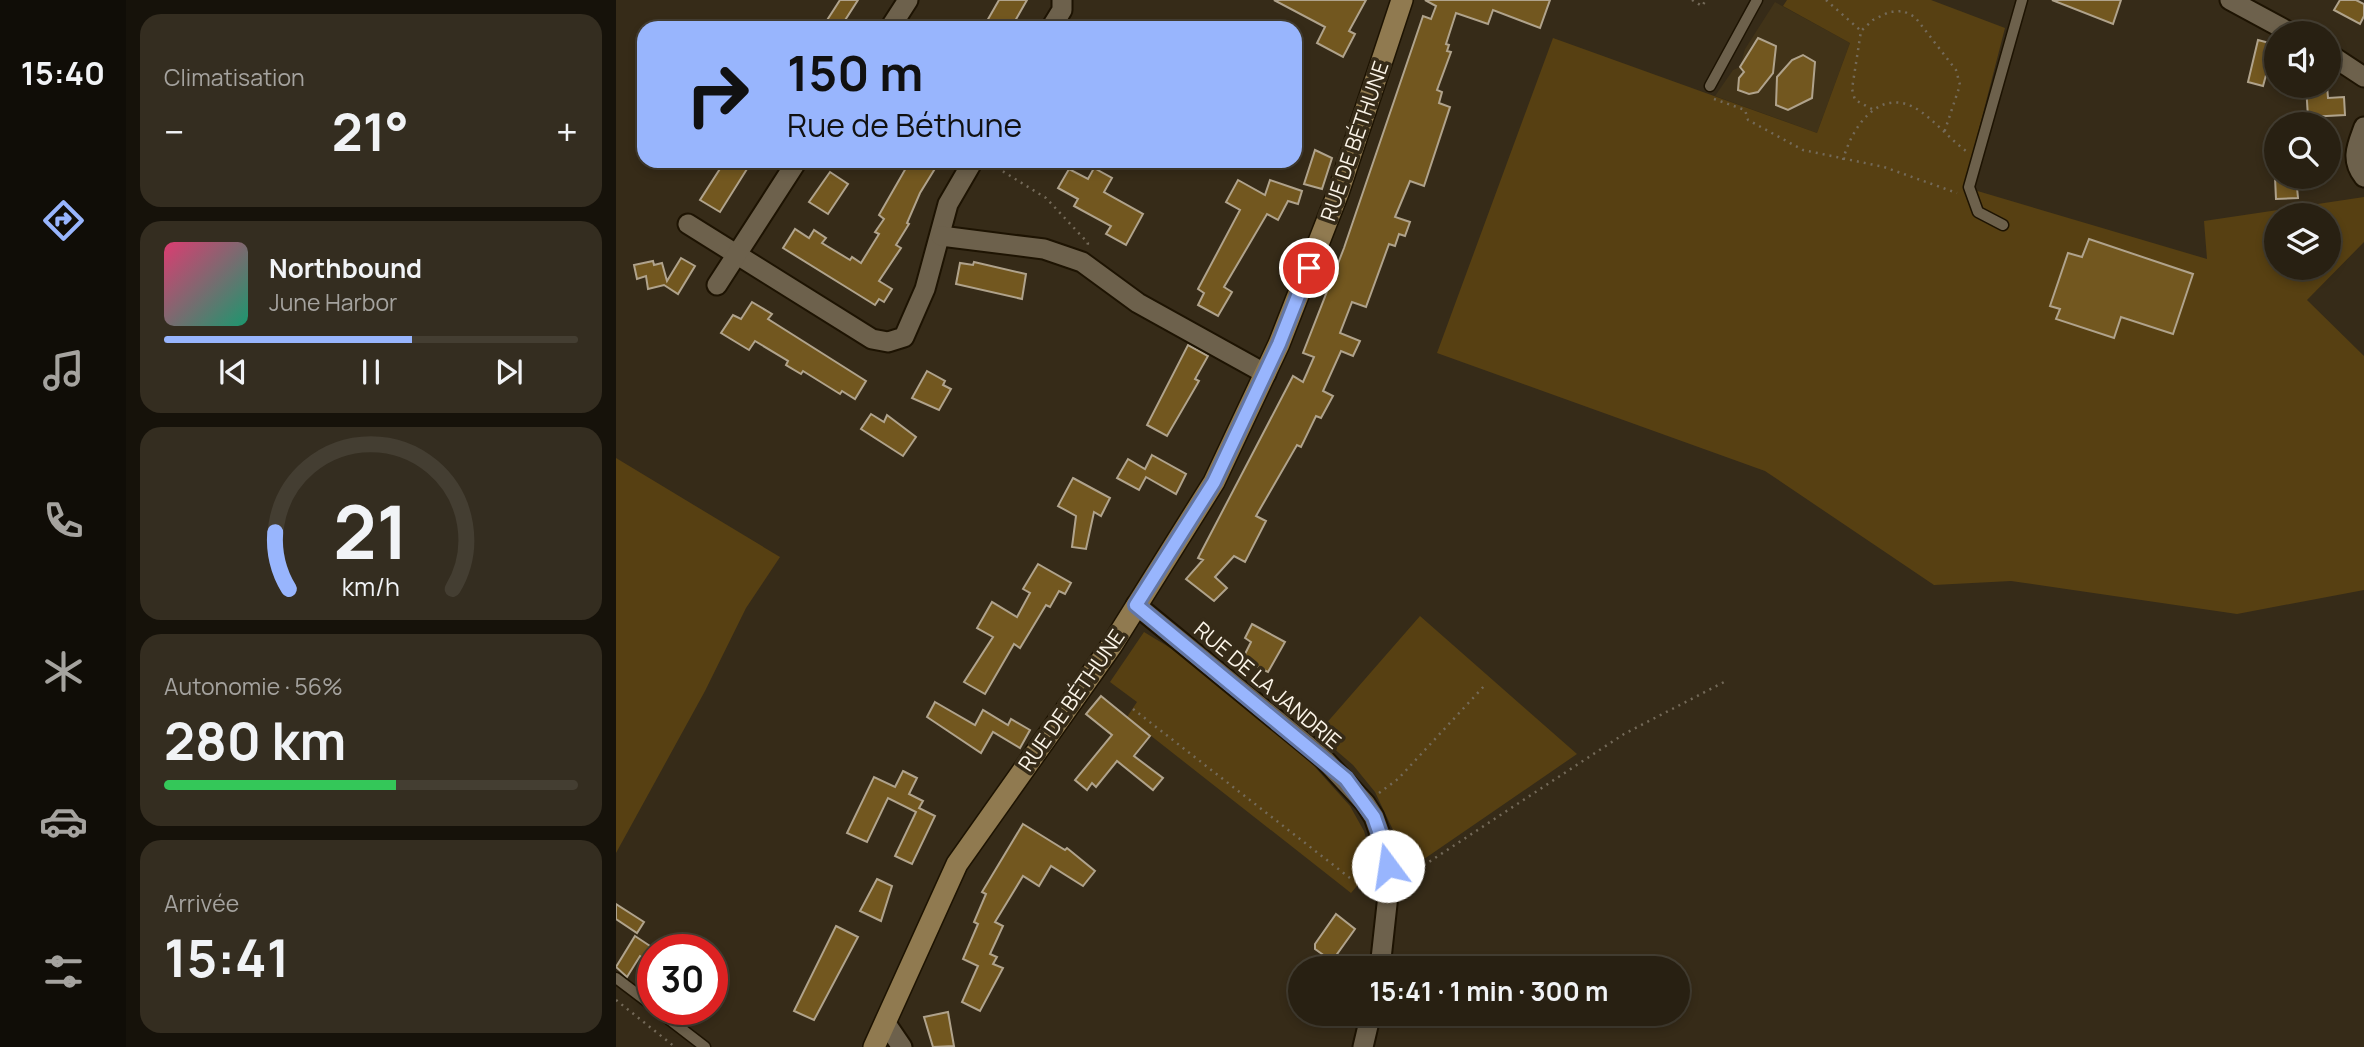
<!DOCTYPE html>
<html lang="fr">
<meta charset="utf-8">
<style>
body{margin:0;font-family:Manrope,sans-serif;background:#342d20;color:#f1f3f6;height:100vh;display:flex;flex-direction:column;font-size:26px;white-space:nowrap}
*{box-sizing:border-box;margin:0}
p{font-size:23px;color:#a5a39f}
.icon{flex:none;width:38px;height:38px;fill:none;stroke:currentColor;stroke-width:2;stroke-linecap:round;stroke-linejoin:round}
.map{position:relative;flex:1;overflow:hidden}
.side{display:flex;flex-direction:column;gap:14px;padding:14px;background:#16120a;width:490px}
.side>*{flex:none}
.guide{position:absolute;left:21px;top:21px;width:665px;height:147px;border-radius:21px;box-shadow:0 4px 10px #0003,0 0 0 2px #443e32;background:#98b5fd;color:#111;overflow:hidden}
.buttons{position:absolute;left:1648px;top:21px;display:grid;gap:14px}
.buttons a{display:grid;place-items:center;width:77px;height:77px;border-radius:50%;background:#282012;box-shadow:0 4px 10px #0003,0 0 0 2px #443e32;font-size:35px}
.speed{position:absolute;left:21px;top:934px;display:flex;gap:14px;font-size:35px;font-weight:700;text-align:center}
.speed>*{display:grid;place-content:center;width:91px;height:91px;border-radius:50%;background:#282012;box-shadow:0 4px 10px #0003,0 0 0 2px #443e32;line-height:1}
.speed .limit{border:10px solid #d22;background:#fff;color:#111}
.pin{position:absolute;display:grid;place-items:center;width:60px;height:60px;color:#fff;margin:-30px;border:4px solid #fff;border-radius:50%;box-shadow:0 2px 7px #0007}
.me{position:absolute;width:77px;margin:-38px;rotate:346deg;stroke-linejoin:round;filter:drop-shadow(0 0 5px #0008)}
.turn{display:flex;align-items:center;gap:24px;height:147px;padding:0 35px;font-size:32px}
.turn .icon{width:91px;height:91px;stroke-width:2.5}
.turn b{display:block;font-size:49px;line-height:60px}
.big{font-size:52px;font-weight:700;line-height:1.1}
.side .card{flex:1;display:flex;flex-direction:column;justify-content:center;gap:10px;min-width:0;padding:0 24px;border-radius:21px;background:#342d20}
.side .dial{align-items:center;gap:0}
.dial svg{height:182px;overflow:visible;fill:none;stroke:#443e32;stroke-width:7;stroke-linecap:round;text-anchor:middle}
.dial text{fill:#f1f3f6;stroke:none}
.song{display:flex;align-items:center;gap:21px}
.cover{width:84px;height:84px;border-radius:10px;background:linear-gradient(135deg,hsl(340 70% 55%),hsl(160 70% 35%))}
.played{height:7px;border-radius:4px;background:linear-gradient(90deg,#98b5fd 60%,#443e32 60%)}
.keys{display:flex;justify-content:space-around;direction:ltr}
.heat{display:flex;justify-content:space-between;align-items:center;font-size:38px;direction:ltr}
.charge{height:10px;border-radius:5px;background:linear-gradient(90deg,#34c759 56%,#443e32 0)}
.trip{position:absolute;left:672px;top:956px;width:402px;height:70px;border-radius:35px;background:#282012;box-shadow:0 4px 10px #0003,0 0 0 2px #443e32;font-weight:700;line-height:70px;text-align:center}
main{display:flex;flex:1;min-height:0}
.menu{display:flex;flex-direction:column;width:126px;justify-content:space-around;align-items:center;background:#100d07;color:#a5a39f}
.menu .icon{width:49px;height:49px}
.menu .active{color:#98b5fd}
.menu b{font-size:32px;color:#f1f3f6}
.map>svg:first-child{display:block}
</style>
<main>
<nav class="menu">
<b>15:40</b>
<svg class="icon active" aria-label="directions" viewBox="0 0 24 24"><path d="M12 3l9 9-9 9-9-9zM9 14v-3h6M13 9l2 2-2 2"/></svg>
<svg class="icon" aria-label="music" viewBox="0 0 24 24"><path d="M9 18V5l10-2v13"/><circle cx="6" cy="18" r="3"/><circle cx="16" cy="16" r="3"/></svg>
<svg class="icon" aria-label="phone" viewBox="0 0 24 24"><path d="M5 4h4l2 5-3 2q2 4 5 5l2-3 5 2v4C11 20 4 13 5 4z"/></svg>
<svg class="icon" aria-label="climate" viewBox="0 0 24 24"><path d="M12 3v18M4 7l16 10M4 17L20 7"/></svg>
<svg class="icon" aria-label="car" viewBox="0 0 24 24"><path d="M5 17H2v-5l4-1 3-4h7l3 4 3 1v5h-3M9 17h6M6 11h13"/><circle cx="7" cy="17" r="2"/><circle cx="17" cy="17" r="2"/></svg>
<svg class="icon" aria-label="filters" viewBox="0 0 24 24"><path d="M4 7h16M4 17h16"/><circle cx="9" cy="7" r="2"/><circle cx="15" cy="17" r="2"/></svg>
</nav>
<section class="side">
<div class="card"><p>Climatisation</p>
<div class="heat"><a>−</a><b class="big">21°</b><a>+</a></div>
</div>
<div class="card">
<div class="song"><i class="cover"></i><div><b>Northbound</b><p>June Harbor</p></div></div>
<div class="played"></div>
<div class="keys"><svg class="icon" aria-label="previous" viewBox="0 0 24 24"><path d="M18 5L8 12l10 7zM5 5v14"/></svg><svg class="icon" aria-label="pause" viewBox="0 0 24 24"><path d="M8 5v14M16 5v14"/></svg><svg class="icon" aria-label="next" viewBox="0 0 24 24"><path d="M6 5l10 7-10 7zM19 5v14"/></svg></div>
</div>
<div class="card dial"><svg viewBox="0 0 100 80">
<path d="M14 69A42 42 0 1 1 86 69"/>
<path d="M14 69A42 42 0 0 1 8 44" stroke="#98b5fd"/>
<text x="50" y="56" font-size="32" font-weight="700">21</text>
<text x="50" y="72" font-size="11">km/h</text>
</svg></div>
<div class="card"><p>Autonomie · 56%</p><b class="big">280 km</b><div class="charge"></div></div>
<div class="card"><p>Arrivée</p><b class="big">15:41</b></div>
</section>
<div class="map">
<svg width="1748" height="1047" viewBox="0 0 1748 1047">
<rect width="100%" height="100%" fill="#362b18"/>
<!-- built -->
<polygon fill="#413318" points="1159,2 1234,43 1201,133 1099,96 1117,70 1124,67 1129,49"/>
<!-- green -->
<g fill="#574012" fill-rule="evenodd">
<path d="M1171 0H1315L1389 28 1348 187 1591 259 1588 221 1748 197V242L1691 300 1748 356V590L1621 614 1395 581 1318 585 1149 471 821 353 937 38 1201 133 1234 43 1167 6ZM1661 215H1713V268H1661Z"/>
<polygon points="0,458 164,557 130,608 89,691 0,853"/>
<polygon points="804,616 961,754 795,868 759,792 737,765 701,734"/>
<polygon points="528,632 571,658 698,766 734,806 748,831 758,866 735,893 511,717 521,702 494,682"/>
</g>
<!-- building -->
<g fill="#72571f" stroke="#b0a38c" stroke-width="2">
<polygon points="224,0 242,0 224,28 206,28"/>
<polygon points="383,0 411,0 395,28 367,28"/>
<polygon points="658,0 750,0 733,31 739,34 727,57 701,43 709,27"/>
<polygon points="809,0 934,0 924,28 877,10 872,24 840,13 830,44 833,45 831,51 835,52 821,90 826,92 823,103 834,107 808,186 794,181 779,217 794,222 789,236 783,234 779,246 773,244 750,307 736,302 724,333 744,341 737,356 725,351 707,391 717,396 705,418 700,416 685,447 681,445 640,516 650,521 629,562 618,556 599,577 611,588 598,601 570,579 587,560 582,558 677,376 687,382 698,357 687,353 728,248 807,16 815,19 820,6"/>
<polygon points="1436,0 1505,0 1497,24"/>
<polygon points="1724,0 1740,0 1748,4 1748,16 1744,24 1718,10"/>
<polygon points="1142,38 1160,46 1157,73 1142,92 1133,94 1122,90 1123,78 1128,72 1124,67"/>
<polygon points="1642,40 1661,45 1661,71 1652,68 1647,86 1632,82"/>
<polygon points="1187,55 1199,62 1196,98 1172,110 1160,105 1161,77 1176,60"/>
<polygon points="1690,86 1711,86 1712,98 1728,97 1729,115 1692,117"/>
<polygon points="699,150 716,158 706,189 688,184"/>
<polygon points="109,161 136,161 104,212 84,200"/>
<polygon points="294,161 312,161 320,167 304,193 291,223 293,224 280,245 285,248 263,281 276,289 268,302 263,299 259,305 167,248 179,229 193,238 198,230 210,238 206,243 234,260 236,257 245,263 263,234 259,232 268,219 263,215"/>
<polygon points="478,168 496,178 488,192 527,214 510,245 490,234 495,226 458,206 462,199 442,188 453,169 472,179"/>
<polygon points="214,172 232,184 212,214 193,202"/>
<polygon points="1659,177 1680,177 1682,198 1660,199"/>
<polygon points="622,180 649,195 654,180 686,191 682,204 672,201 662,220 651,214 608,287 616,292 602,316 582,305 588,293 582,289 624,210 610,202"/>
<polygon points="1473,239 1577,274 1557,334 1505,317 1498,338 1440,319 1444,309 1434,306 1452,253 1466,257"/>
<polygon points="65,258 79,266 62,294 48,285 32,289 30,276 21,279 18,265 37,261 38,265 46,263 51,281"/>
<polygon points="358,262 410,274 406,299 340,284 344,263 357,265"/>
<polygon points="136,302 156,314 152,319 250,381 239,399 226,391 224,394 187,371 185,374 170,365 172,361 139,341 133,350 105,333 117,315 125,319"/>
<polygon points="572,345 592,356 579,379 583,381 551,436 531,425"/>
<polygon points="311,371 329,381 327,385 335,389 323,410 296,398"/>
<polygon points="255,414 268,422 271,415 300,437 287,456 245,429"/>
<polygon points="536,455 570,474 560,494 530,477 523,490 501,478 512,459 529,469"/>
<polygon points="457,478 494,498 485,516 478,512 470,549 456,547 460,516 442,506"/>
<polygon points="422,564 455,583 449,594 443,591 434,607 430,605 404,648 398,644 369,694 348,682 377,637 361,628 376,602 401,617 414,593 407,589"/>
<polygon points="636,624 669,642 652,672 626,660 635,642 629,638"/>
<polygon points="485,696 534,736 518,756 547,778 537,790 501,761 480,787 476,783 471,790 459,780 496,735 470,714"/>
<polygon points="319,702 359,725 367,710 392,725 395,719 414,730 404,748 377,732 365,753 311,717"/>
<polygon points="287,771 301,778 293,794 307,801 303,808 319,816 296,864 279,856 300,812 272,798 251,842 231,833 258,777 279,787"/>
<polygon points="407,824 449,850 451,848 479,871 467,886 435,866 423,886 407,876 379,922 387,926 374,954 381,957 377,964 387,968 364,1011 346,1002 362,966 347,959 362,924 358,922 370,894 366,892"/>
<polygon points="261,879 276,886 265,921 244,911"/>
<polygon points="0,904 28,922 21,933 0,919"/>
<polygon points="720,914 739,929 716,961 699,949 699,944"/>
<polygon points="220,926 242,937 198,1020 178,1011"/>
<polygon points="19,936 37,948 37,964 24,956 11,977 0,967"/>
<polygon points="332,1012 338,1046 317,1047 308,1017"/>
</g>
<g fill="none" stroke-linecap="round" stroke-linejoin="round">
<defs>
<g id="lane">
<polyline points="1094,86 1141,0"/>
<polyline points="1387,225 1362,212 1353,187 1406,0"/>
<polyline points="0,978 37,1006"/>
<polyline points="41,1010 89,1047"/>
</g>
<g id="street">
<polyline points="1614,0 1675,33"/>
<polyline points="274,28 292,0"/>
<polyline points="435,28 446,10 446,0"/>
<polyline points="1713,54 1748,77"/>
<path d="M1748 127C1741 146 1734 159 1748 177"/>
<polyline points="72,224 256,339 272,342 288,337 309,289 332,204 357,161"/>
<polyline points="325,236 428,249 466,262 522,303 650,374"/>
<polyline points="101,285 181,161"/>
<polyline points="520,605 707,758 749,803 758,817 771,854 773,886 764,968"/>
<polyline points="269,1022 286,1047"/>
<polyline points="747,1047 755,1013"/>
</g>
<polyline id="secondary" points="258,1047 341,864 496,645 598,482 663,344 722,193 786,0"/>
</defs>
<!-- lane casing -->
<use href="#lane" stroke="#1d1302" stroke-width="13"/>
<!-- street casing -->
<use href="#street" stroke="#1d1302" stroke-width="23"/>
<!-- secondary casing -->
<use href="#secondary" stroke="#1d1302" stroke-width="24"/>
<!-- path -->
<g stroke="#746a59" stroke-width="2.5" stroke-dasharray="2 5" stroke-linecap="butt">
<polyline points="1076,0 1086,6 1090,0"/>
<polyline points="1210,0 1244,30"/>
<polyline points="1098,99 1129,110 1132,120 1187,150 1268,167 1341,193"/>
<polyline points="1256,109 1239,100 1236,89 1245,31 1257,20 1273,12 1287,11 1299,17 1340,70 1344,85 1328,133"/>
<path d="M1227 160C1236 126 1265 84 1304 111 1320 122 1334 139 1350 151"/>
<polyline points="375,164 430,198 472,243 471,246"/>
<polyline points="517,709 734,878 745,864 755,865"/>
<polyline points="763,793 782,779 870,684"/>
<polyline points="790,877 1008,734 1112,680"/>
<polyline points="0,1000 59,1047"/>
</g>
<!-- lane -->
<use href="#lane" stroke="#6d614c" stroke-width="10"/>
<!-- street -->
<use href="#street" stroke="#6d614c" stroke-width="19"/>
<!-- secondary -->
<use href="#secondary" stroke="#907a50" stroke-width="21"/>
</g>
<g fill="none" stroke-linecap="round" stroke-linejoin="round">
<defs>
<polyline id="route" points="693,268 663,344 598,482 520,605 730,779 758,817 771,854 772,866"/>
</defs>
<!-- route casing -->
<use href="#route" stroke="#6376a4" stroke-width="18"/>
<!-- route -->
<use href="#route" stroke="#98b5fd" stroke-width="12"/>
</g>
<g text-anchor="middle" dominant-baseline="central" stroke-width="7" stroke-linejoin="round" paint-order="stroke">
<!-- street labels -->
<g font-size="21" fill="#fbf4e8" stroke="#362b18">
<text transform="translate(738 141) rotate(-71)">RUE DE BÉTHUNE</text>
<text transform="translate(652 685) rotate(40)">RUE DE LA JANDRIE</text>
<text transform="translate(455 700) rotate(-55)">RUE DE BÉTHUNE</text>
</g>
</g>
</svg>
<div class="buttons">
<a><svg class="icon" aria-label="sound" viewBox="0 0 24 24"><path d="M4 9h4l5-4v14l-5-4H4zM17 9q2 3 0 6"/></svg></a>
<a><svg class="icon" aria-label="search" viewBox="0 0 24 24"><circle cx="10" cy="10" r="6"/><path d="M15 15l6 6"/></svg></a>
<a><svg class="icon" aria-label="layers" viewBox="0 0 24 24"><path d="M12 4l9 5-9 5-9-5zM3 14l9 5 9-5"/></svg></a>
</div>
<div class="speed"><div class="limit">30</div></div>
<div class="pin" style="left:693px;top:268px;background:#d93025"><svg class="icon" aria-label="arrive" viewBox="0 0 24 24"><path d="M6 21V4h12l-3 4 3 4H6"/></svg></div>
<svg class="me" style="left:772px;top:866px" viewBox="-20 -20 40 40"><circle r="19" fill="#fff"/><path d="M0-13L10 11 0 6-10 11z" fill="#98b5fd"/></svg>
<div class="trip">15:41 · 1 min · 300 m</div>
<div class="guide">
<div class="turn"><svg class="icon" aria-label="right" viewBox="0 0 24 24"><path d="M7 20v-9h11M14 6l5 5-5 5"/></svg><div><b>150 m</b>Rue de Béthune</div></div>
</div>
</div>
</main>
